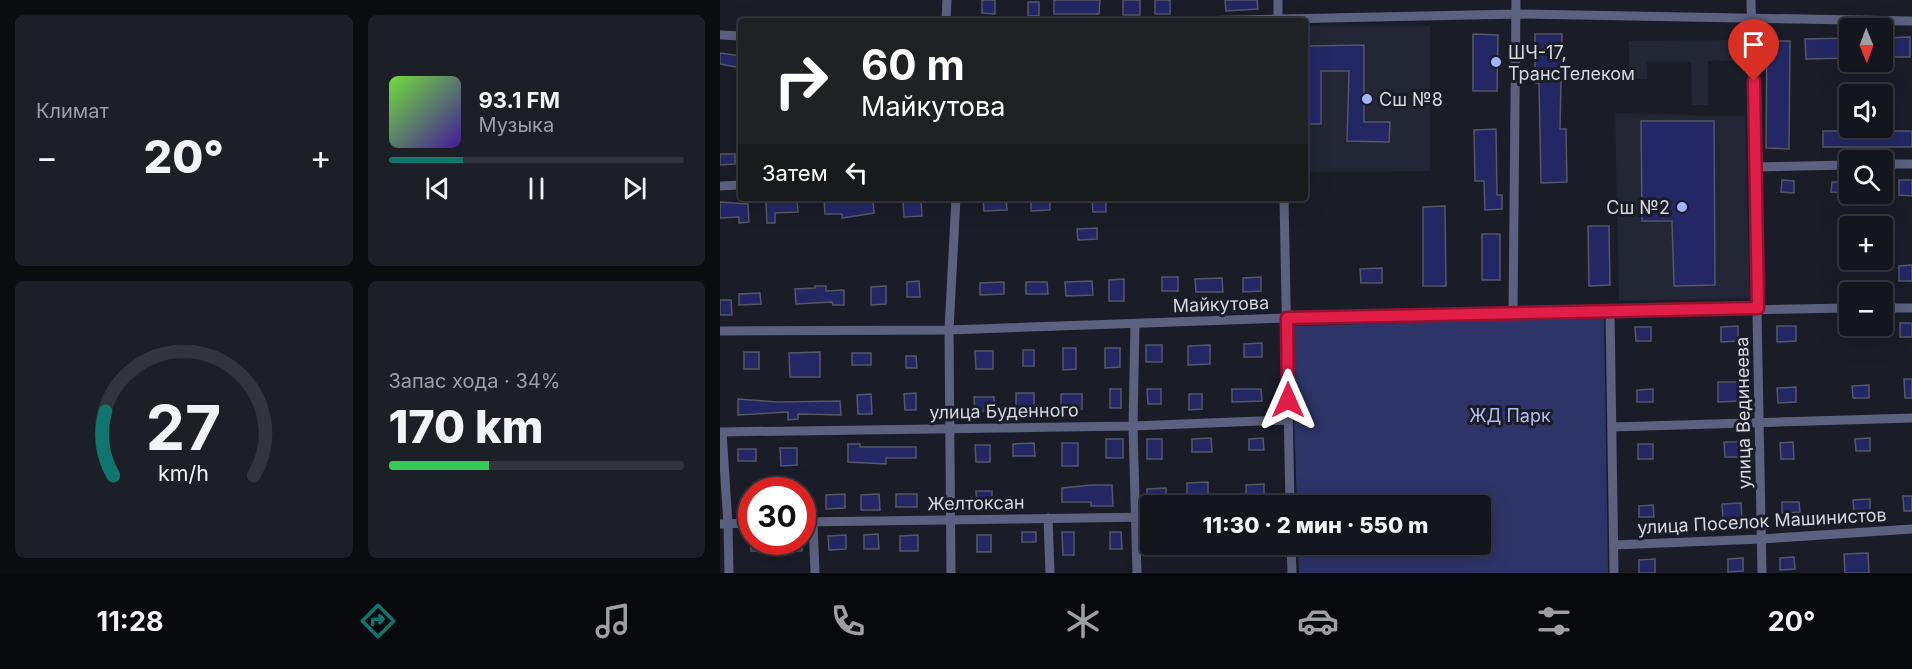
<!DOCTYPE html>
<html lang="ru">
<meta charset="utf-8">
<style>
body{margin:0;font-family:Inter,sans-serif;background:#1d1f27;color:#f1f3f6;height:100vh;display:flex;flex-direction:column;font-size:22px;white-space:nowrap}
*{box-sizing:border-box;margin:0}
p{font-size:20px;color:#9d9fa4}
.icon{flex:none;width:33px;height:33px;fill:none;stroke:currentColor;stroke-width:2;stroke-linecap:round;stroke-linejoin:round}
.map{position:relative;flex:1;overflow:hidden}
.sheet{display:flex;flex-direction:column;gap:15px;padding:15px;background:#0b0c10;width:720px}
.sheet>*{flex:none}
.banner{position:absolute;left:18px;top:18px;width:570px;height:183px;border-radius:6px;box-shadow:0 6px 24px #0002,0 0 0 2px #33353c;background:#202124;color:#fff;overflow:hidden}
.needle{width:39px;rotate:179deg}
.fabs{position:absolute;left:1119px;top:18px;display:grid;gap:12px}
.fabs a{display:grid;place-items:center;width:54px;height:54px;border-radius:6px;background:#14161e;box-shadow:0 6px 24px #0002,0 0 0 2px #33353c;font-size:30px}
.speed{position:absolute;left:18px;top:477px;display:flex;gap:12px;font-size:30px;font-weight:700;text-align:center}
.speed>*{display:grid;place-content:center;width:78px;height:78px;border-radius:50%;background:#14161e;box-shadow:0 6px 24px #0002,0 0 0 2px #33353c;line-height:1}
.speed .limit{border:9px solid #d22;background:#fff;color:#111}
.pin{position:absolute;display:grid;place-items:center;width:51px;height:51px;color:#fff;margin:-62px -26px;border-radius:50% 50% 50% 0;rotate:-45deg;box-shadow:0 0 6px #0007}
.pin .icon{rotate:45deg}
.me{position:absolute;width:66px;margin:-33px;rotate:0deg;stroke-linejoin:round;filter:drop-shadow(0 0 4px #0008)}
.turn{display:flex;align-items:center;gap:21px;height:126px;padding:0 24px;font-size:27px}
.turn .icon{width:78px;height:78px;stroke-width:2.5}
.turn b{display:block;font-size:42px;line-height:51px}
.then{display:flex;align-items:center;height:57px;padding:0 24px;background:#0003;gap:12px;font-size:22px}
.big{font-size:45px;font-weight:800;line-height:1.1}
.sheet .tile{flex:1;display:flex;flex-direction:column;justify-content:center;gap:9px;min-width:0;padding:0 21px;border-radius:9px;background:#1d1f27}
.sheet .dial{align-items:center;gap:0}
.dial svg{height:156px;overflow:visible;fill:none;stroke:#33353c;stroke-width:7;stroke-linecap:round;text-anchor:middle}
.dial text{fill:#f1f3f6;stroke:none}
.song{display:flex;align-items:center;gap:18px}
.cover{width:72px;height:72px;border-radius:9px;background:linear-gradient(135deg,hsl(100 70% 55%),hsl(260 70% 35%))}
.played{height:6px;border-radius:3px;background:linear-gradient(90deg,#0f766e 25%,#33353c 25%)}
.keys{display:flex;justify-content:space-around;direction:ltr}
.heat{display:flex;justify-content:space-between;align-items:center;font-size:33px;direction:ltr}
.charge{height:9px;border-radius:4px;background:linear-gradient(90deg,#34c759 34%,#33353c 0)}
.sheet .tiles{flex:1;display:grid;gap:15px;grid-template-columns:repeat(2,1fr)}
.trip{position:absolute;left:420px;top:495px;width:351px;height:60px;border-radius:6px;background:#14161e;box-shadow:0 6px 24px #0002,0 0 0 2px #33353c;font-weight:800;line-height:60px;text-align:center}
.tabs{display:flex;height:96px;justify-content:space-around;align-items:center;background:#08090c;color:#9d9fa4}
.tabs .icon{width:42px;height:42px}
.tabs .active{color:#0f766e}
.tabs b{font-size:27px;color:#f1f3f6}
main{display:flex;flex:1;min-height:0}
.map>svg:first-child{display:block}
</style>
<main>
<section class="sheet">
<div class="tiles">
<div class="tile"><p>Климат</p>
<div class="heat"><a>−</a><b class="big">20°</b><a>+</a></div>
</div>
<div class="tile">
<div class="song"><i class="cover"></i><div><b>93.1 FM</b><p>Музыка</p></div></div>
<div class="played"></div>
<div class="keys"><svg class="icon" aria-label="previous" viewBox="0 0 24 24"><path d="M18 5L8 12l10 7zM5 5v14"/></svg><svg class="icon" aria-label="pause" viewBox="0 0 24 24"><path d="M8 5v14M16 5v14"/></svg><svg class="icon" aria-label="next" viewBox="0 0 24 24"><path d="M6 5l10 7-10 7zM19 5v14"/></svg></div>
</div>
<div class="tile dial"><svg viewBox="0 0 100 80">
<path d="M14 69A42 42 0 1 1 86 69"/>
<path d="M14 69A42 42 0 0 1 10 36" stroke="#0f766e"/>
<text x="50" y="56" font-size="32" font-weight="700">27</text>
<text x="50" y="72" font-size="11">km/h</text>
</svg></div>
<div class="tile"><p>Запас хода · 34%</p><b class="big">170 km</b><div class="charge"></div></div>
</div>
</section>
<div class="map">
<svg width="1192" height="573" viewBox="0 0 1192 573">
<rect width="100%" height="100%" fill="#1a1d28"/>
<!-- built -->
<g fill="#222635">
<polygon points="585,26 710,26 710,171 585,172"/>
<polygon points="1018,40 1018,61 988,61 988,105 972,105 971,62 927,62 927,79 909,79 909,41"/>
<polygon points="895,113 1025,116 1030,298 899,301"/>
</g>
<!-- green -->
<polygon fill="#2d3467" points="884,317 888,573 579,573 578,545 760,544 760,506 577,505 571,326"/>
<!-- building -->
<g fill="#232865" stroke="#545765" stroke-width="1.5">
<polygon points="262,0 275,0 275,14 262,13"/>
<polygon points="334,0 380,0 379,14 334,14"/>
<rect x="403" y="0" width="17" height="15"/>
<rect x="435" y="0" width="15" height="14"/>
<polygon points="505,0 537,0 538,9 506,11"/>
<rect x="308" y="2" width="11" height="14"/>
<polygon points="753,34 778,35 777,91 753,91"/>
<polygon points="815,34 842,34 840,129 846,129 847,182 821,183 819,83 815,83"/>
<polygon points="1190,37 1190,57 1162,57 1162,38"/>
<polygon points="1130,38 1130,58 1086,59 1085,39"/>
<polygon points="1047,41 1070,41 1069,149 1046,148"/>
<polygon points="644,45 644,122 670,122 669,142 627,141 629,71 601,71 601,124 585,124 585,46"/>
<polygon points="0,53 21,56 21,68 0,64"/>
<polygon points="921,121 994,121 995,285 954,286 952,221 922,221"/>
<polygon points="776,129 777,195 782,195 782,209 765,210 764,181 755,181 754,130"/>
<rect x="1103" y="131" width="89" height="16"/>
<polygon points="0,154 15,154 15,164 0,165"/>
<polygon points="1062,180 1074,181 1074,193 1061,192"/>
<polygon points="1179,180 1192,180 1192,196 1179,195"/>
<polygon points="1112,182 1126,182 1125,193 1111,192"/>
<polygon points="263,198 286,198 287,210 264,211"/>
<polygon points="311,198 330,198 330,210 311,211"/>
<polygon points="372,198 386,198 386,212 373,212"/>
<polygon points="104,199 153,200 154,213 122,218 122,214 105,214"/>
<polygon points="201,199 202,216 184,217 183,200"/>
<polygon points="77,201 78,212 55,213 55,223 47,223 46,202"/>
<polygon points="0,202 28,204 29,222 19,223 19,217 0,218"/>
<polygon points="725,206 726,286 703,286 703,207"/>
<polygon points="868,226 889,226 890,285 869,286"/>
<polygon points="377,228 377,239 358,240 357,229"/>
<rect x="762" y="234" width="18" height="46"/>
<polygon points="1192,265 1192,281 1179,281 1179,266"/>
<polygon points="662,268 662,283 641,283 640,269"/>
<rect x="442" y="277" width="16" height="14"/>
<polygon points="541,277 541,291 523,292 523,278"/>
<polygon points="502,278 503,292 476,292 475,279"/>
<polygon points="404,279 404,301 389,301 389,280"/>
<polygon points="199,281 200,297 187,297 187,282"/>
<polygon points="372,281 373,295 346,296 345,282"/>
<polygon points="284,282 284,294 260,295 260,283"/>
<polygon points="306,282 327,282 328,294 306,294"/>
<polygon points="95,286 106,286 106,291 124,290 124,305 113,305 112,302 76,304 75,289 95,288"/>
<polygon points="166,286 166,304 151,305 151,287"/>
<polygon points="40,293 41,304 19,305 19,294"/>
<polygon points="0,300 11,300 12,315 0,315"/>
<rect x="1180" y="323" width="12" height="14"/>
<polygon points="1018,326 1018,341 1001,342 1001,327"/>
<polygon points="1057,326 1076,326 1076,341 1057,342"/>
<polygon points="1131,326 1146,326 1146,337 1132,337"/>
<polygon points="915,327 931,327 931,341 916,341"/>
<polygon points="542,343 542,357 524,357 524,344"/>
<rect x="426" y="345" width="16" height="17"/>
<polygon points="490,345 490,364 468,365 468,346"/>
<polygon points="343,348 356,348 356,369 343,370"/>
<polygon points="385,348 400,348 400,367 385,368"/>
<rect x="303" y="350" width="11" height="16"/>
<polygon points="255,351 273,351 273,369 256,369"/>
<rect x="24" y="352" width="15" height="17"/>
<polygon points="100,352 100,377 70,377 69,353"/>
<rect x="132" y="353" width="19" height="12"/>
<polygon points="186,356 196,356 197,368 186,368"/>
<polygon points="1184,379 1192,379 1192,398 1185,398"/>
<polygon points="998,382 1018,382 1019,401 998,402"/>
<polygon points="1149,385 1149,398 1133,398 1132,386"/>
<polygon points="1076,387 1076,402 1058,403 1057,388"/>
<rect x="390" y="389" width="11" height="19"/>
<polygon points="427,389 441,389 441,404 428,404"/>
<polygon points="512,389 541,389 542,401 512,402"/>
<polygon points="933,389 933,402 917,402 917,390"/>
<polygon points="196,393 196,410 185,410 184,394"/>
<rect x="296" y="393" width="18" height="14"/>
<polygon points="151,394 152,414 138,414 137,395"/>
<polygon points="341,394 362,394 362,409 341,410"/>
<polygon points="469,394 482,394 482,409 469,410"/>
<polygon points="254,397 274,397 274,411 255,411"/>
<polygon points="18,399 57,402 120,401 121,415 78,414 78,419 68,420 68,412 18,415"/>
<polygon points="491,438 492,452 472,452 472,439"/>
<polygon points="543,438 544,450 529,450 529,439"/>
<polygon points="1150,438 1150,451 1136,451 1135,439"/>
<rect x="386" y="439" width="17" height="19"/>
<rect x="427" y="439" width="15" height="20"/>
<polygon points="1004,442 1020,442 1021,457 1005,457"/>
<polygon points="1073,442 1074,459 1061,459 1060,443"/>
<polygon points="314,443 315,456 293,456 293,444"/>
<rect x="342" y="443" width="16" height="23"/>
<polygon points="128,444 140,444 140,447 196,447 196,458 166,458 166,464 128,462"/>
<rect x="918" y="444" width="15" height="15"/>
<polygon points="255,445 270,445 270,462 256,462"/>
<polygon points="60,448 77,448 77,465 61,466"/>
<rect x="18" y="449" width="18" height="12"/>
<polygon points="488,482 488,501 467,501 467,483"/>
<polygon points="544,484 544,498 526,498 526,485"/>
<polygon points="371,485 392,485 393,506 371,506 371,502 342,502 342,488"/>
<polygon points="446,488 446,502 427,502 427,489"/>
<polygon points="256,491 272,491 272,504 257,505"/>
<polygon points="125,494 125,508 106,509 106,495"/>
<polygon points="159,494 160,510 141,510 141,495"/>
<rect x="176" y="494" width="21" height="13"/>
<polygon points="1183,496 1192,496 1192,511 1184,511"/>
<rect x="21" y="498" width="11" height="13"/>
<polygon points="1150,499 1150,513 1134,513 1133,500"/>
<polygon points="1062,502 1079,502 1080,512 1062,513"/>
<polygon points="1021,503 1022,519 1003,519 1002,504"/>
<polygon points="933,505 934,517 919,517 919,506"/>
<rect x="302" y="532" width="14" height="10"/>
<polygon points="342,532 354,532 354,555 343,555"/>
<polygon points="390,532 401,532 402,549 390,549"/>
<polygon points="158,534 159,549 144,549 144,535"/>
<polygon points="126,535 126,549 109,550 108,536"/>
<polygon points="198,535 198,551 180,551 180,536"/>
<rect x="257" y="535" width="14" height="17"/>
<rect x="31" y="542" width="17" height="9"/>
<rect x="66" y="542" width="16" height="9"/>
<polygon points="1148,553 1149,573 1125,573 1124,554"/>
<polygon points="1074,557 1075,569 1060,570 1060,558"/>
<polygon points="1023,558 1023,571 1008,572 1008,559"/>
<polygon points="935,559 935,573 919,573 919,560"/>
</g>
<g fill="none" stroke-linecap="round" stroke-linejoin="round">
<!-- street -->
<g stroke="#5b617f" stroke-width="9">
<polyline points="558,0 558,21"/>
<polyline points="1031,0 1042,573"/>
<polyline points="226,21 227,0"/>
<polyline points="470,21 797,14 1192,21"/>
<polyline points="0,35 21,36"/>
<polyline points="1162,164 1192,164"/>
<polyline points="1036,167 1130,165"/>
<polyline points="0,186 21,185"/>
<polyline points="564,198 570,506"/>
<polyline points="1162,308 1192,308"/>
<polyline points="890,311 894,573"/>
<polyline points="793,313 796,0"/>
<polyline points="415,324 413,426 417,573"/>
<polyline points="0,331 229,330 567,318 1130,308"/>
<polyline points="892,427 1192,418"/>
<polyline points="0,432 413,426 568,420"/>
<polyline points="2,432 8,524 9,573"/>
<polyline points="328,518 330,573"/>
<polyline points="82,522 430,517"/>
<polyline points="93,522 95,573"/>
<polyline points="0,524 32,523"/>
<polyline points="571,544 572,573"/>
<polyline points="894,545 1041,539 1192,529"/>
<polyline points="231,573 229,330 236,198"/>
</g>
</g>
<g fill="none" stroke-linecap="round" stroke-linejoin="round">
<defs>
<polyline id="route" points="568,400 567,318 1038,308 1034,81"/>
</defs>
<!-- route casing -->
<use href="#route" stroke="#92132f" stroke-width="15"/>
<!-- route -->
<use href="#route" stroke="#e11d48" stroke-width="10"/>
</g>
<!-- markers -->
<g fill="#a3b2fd" stroke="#1a1d28" stroke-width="2">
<circle cx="776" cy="62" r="6"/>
<circle cx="647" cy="99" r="6"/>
<circle cx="962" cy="207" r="6"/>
</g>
<g text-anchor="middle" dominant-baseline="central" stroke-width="6" stroke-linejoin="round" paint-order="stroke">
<!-- poi labels -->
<g font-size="18" fill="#d6d8e0" stroke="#1a1d28" text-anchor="start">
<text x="788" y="52">ШЧ-17,<tspan x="788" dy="21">ТрансТелеком</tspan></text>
<text x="659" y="99">Сш №8</text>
<text x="950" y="207" text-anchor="end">Сш №2</text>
</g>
<!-- street labels -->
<g font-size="18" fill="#d6d8e0" stroke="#1a1d28">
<text transform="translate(501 304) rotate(-2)">Майкутова</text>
<text transform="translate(284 411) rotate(-1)">улица Буденного</text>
<text transform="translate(1023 413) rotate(-91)">улица Вединеева</text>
<text transform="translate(256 503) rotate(-1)">Желтоксан</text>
<text transform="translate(1042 521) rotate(-3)">улица Поселок Машинистов</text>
</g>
<!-- park labels -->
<g font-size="18" fill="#b0bcf5" stroke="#1a1d28">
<text x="790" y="415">ЖД Парк</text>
</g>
</g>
</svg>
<div class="fabs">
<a><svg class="needle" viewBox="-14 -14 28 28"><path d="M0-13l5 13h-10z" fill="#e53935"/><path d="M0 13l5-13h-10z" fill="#9d9fa4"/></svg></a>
<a><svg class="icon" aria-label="sound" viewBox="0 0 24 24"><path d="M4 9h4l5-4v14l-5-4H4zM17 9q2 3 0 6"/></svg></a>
<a><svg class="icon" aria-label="search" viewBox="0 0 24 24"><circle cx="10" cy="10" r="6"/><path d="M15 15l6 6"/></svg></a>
<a>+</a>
<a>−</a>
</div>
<div class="speed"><div class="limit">30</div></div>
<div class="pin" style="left:1034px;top:81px;background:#d93025"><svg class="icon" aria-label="arrive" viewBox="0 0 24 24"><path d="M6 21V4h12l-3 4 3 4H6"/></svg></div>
<svg class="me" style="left:568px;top:400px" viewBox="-20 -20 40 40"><path d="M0-17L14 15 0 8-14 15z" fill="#e11d48" stroke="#fff" stroke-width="4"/></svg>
<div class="trip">11:30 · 2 мин · 550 m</div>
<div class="banner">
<div class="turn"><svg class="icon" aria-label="right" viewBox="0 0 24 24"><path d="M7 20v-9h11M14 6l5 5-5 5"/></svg><div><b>60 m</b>Майкутова</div></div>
<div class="then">Затем<svg class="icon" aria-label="left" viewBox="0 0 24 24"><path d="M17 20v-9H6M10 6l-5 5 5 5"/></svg></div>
</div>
</div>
</main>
<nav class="tabs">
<b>11:28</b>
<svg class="icon active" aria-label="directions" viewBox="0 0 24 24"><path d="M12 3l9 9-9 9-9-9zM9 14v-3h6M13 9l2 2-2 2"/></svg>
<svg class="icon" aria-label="music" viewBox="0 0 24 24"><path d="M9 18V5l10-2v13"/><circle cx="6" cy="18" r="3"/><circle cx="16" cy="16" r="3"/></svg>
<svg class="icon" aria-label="phone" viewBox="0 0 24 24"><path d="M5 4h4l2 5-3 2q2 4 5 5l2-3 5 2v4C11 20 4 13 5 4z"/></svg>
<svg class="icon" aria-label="climate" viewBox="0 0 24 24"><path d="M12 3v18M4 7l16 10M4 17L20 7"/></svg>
<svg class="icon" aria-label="car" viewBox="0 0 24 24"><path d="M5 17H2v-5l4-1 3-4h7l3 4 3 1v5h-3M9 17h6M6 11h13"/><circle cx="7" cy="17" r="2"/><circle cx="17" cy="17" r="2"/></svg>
<svg class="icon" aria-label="filters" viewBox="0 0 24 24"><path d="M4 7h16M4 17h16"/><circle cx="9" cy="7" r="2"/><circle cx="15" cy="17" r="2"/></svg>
<b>20°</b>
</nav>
